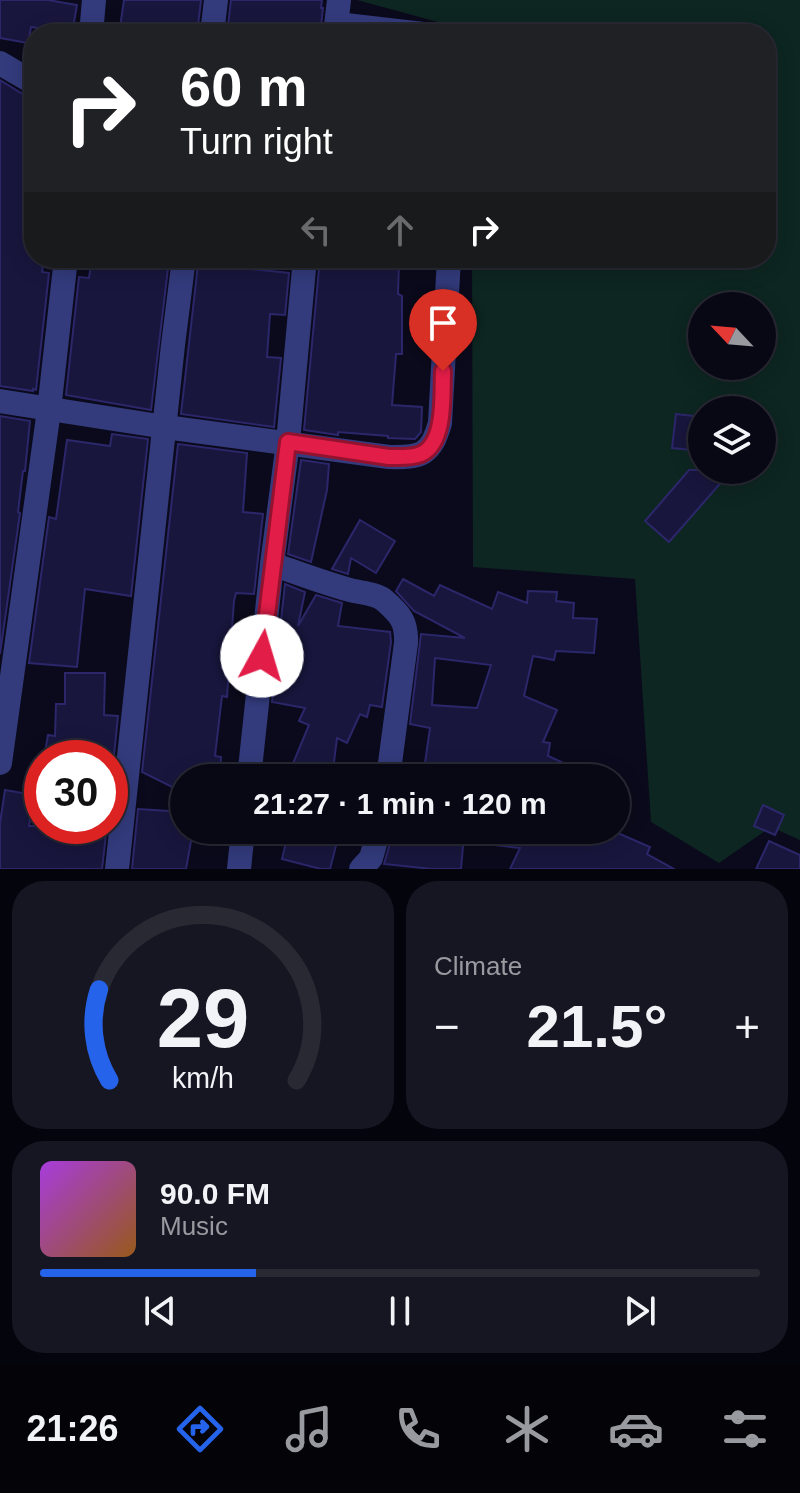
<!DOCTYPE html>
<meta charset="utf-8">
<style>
body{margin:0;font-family:Helvetica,sans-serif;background:#161622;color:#f1f3f6;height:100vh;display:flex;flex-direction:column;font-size:30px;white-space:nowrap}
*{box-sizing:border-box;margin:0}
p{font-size:26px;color:#989aa0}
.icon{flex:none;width:44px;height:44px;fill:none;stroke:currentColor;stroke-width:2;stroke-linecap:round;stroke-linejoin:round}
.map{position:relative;height:869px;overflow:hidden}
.side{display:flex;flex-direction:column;gap:12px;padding:12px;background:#04040c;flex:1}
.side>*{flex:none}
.banner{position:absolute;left:24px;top:24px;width:752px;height:244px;border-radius:32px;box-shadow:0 4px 20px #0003,0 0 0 2px #292934;background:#202124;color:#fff;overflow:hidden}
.needle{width:52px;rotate:296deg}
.fabs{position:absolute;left:688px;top:292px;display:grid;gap:16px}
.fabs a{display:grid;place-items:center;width:88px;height:88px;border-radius:50%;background:#080815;box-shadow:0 4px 20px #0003,0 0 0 2px #292934;font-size:40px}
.speed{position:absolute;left:24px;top:740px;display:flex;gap:16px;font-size:40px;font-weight:700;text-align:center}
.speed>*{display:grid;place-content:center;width:104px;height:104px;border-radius:50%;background:#080815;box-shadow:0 4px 20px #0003,0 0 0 2px #292934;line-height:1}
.speed .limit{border:12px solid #d22;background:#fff;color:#111}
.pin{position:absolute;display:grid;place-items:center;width:68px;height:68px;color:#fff;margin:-82px -34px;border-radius:50% 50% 50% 0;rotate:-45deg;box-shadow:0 0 8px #0007}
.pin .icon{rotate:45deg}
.me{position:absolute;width:88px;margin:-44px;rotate:6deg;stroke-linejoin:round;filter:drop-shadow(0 0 6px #0008)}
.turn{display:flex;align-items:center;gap:28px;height:168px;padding:0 24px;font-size:36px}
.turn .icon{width:104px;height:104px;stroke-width:2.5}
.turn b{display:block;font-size:56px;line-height:68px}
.lanes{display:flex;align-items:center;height:76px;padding:0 24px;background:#0003;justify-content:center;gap:40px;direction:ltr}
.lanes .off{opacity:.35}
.big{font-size:60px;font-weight:700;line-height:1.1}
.side .card{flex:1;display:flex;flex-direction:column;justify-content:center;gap:12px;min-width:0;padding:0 28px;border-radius:32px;background:#161622}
.side .dial{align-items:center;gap:0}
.dial svg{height:208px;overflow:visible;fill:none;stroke:#292934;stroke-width:7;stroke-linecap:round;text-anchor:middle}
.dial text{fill:#f1f3f6;stroke:none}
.song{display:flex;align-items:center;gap:24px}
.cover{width:96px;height:96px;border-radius:12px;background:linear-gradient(135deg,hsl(280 70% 55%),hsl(30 70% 35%))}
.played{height:8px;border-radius:4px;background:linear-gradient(90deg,#2563eb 30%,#292934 30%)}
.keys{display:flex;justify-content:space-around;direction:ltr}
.heat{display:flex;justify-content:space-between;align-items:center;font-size:44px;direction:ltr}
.side .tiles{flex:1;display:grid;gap:12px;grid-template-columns:1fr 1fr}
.card:last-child{grid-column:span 2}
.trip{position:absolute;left:170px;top:764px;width:460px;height:80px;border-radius:40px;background:#080815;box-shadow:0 4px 20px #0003,0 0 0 2px #292934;font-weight:700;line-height:80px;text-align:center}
.tabs{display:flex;height:128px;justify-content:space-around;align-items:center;background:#030308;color:#989aa0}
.tabs .icon{width:56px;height:56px}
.tabs .current{color:#2563eb}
.tabs b{font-size:36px;color:#f1f3f6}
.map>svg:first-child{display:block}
</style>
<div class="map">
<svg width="800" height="869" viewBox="0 0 800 869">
<rect width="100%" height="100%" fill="#0b0a1c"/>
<!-- green -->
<path fill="#0d2621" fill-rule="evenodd" d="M357 0H800V840L771 827 719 863 651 822 635 579 473 567 472 258H766V34H471V31ZM702 306H762V366H702ZM702 410H762V470H702Z"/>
<!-- building -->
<g fill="#18163d" stroke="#2b276a" stroke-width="2" fill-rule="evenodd">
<polygon points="0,0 48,0 77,5 72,33 31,27 28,43 0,38"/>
<polygon points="124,0 201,0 197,34 119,34"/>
<polygon points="231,0 322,0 321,8 323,8 320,34 227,34"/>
<polygon points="0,80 26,96 34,98 34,258 44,258 42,272 49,273 36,390 33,389 33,391 0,386"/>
<polygon points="92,258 157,258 169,260 151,410 66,395 79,277 89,278"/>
<polygon points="201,258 244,258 243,268 289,273 285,315 270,314 267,357 281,358 274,427 181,414 198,264 201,265"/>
<polygon points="320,258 354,258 354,260 399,263 398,294 402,296 402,354 396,354 392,405 422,407 421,432 415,439 388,438 388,436 338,432 338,435 304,430"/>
<polygon points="676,414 702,417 702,451 672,448"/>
<polygon points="0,416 30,421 25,471 23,471 18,512 20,513 0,654"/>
<polygon points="112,434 148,439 131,596 85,589 77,667 29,663 49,517 56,519 67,440 110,446"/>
<polygon points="178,444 247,453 243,512 263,514 254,594 236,593 234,601 227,697 222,696 215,756 221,757 220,778 184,778 184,793 142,772"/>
<polygon points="301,460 329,464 327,490 311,562 288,554"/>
<polygon points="689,470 732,470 669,542 645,521"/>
<polygon points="360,520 395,541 376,573 351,558 348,574 332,569"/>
<path d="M403 579 434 596 440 585 492 609 498 592 527 603 528 591 557 592 556 601 574 603 573 618 597 619 594 653 556 651 554 660 533 656 524 696 557 710 543 742 550 743 548 756 597 778H505L424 770 430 728 410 724 421 634 465 638 414 611 396 591ZM435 658 491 665 477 708 432 705Z"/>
<polygon points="285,584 305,592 298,626 316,595 342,603 338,626 390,632 391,642 382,707 370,705 367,717 360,714 347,743 337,738 332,778 287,778 309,725 299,721 305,708 272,702"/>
<polygon points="65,673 105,673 104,715 118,716 114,755 87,751 86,758 44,758 48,735 55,736 56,704 65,704"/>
<polygon points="5,790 34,795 29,826 107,826 102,869 0,869 0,823"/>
<polygon points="763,805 784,815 775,835 754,826"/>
<polygon points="138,809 184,812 184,830 193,830 186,869 132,869"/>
<polygon points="289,830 340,830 330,869 321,869 282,859"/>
<polygon points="394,830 464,835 461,869 432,869 384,864"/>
<polygon points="477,830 611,830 650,847 647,854 674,869 510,869 520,848 476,843"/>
<polygon points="769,841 800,855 800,869 756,869"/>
</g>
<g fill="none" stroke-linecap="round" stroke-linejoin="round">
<!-- minor -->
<g stroke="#333b7d" stroke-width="24">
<polyline points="337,24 423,34"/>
<polyline points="91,34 94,0"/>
<polyline points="212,34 216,0"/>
<polyline points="335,34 339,0"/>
<polyline points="0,63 34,83"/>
<path d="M0 401 165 427 389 457C421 458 431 455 440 423L449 258"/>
<path d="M272 564C298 573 324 583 350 590 360 593 377 593 385 601 400 614 407 622 406 643L388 778"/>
<polyline points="0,763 49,410 66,258"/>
<polyline points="249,778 272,564 288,442 305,258"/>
<polyline points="117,869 173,345 184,258"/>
<polyline points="239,869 243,830"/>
<polyline points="361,869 371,858 379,830"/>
</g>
</g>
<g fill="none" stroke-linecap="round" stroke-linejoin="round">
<defs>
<path id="route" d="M262 656 288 442 389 457C400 457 411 458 421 454 446 443 442 394 443 371"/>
</defs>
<!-- route casing -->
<use href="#route" stroke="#92132f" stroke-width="20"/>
<!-- route -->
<use href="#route" stroke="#e11d48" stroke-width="14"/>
</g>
</svg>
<div class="fabs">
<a><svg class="needle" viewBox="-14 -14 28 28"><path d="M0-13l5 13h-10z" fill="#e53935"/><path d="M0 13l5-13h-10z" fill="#989aa0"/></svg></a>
<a><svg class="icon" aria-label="layers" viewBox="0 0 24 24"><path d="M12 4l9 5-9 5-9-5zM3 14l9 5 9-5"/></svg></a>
</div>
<div class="speed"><div class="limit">30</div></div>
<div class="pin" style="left:443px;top:371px;background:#d93025"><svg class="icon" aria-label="arrive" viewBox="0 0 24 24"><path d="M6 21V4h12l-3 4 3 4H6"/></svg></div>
<svg class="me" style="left:262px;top:656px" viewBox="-20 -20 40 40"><circle r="19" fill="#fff"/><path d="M0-13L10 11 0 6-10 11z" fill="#e11d48"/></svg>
<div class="trip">21:27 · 1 min · 120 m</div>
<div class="banner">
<div class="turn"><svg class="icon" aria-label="right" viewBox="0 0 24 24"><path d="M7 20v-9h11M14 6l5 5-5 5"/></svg><div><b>60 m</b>Turn right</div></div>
<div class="lanes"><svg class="icon off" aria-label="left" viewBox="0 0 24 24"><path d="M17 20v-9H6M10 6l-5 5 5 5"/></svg><svg class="icon off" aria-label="ahead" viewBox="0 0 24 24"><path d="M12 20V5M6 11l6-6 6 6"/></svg><svg class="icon" aria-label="right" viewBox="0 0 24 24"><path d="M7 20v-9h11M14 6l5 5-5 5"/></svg></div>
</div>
</div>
<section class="side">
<div class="tiles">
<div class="card dial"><svg viewBox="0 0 100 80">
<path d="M14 69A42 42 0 1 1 86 69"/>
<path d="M14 69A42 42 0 0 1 10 34" stroke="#2563eb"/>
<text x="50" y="56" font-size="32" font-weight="700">29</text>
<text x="50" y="72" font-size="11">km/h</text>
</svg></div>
<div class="card"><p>Climate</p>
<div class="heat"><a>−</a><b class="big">21.5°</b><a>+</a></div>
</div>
<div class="card">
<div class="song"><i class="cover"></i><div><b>90.0 FM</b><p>Music</p></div></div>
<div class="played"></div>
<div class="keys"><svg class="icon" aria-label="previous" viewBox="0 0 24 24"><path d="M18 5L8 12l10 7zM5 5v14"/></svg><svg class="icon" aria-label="pause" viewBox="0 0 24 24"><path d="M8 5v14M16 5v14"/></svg><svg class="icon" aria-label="next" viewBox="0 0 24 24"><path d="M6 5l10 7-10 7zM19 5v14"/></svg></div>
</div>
</div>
</section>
<nav class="tabs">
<b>21:26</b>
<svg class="icon current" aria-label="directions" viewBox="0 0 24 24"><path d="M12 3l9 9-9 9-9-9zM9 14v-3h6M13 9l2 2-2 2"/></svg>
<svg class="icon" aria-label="music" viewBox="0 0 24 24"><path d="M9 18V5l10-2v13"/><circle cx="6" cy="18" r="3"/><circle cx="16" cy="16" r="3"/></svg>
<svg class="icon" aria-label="phone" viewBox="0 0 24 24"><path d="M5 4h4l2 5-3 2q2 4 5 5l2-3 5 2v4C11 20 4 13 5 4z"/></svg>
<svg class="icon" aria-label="climate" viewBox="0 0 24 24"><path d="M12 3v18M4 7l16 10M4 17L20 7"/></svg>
<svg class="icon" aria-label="car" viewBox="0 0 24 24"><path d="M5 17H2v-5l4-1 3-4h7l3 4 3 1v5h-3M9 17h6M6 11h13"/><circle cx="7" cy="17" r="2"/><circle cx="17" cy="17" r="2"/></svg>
<svg class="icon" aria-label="filters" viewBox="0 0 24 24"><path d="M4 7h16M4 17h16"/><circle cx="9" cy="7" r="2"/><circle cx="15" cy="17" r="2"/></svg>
</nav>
